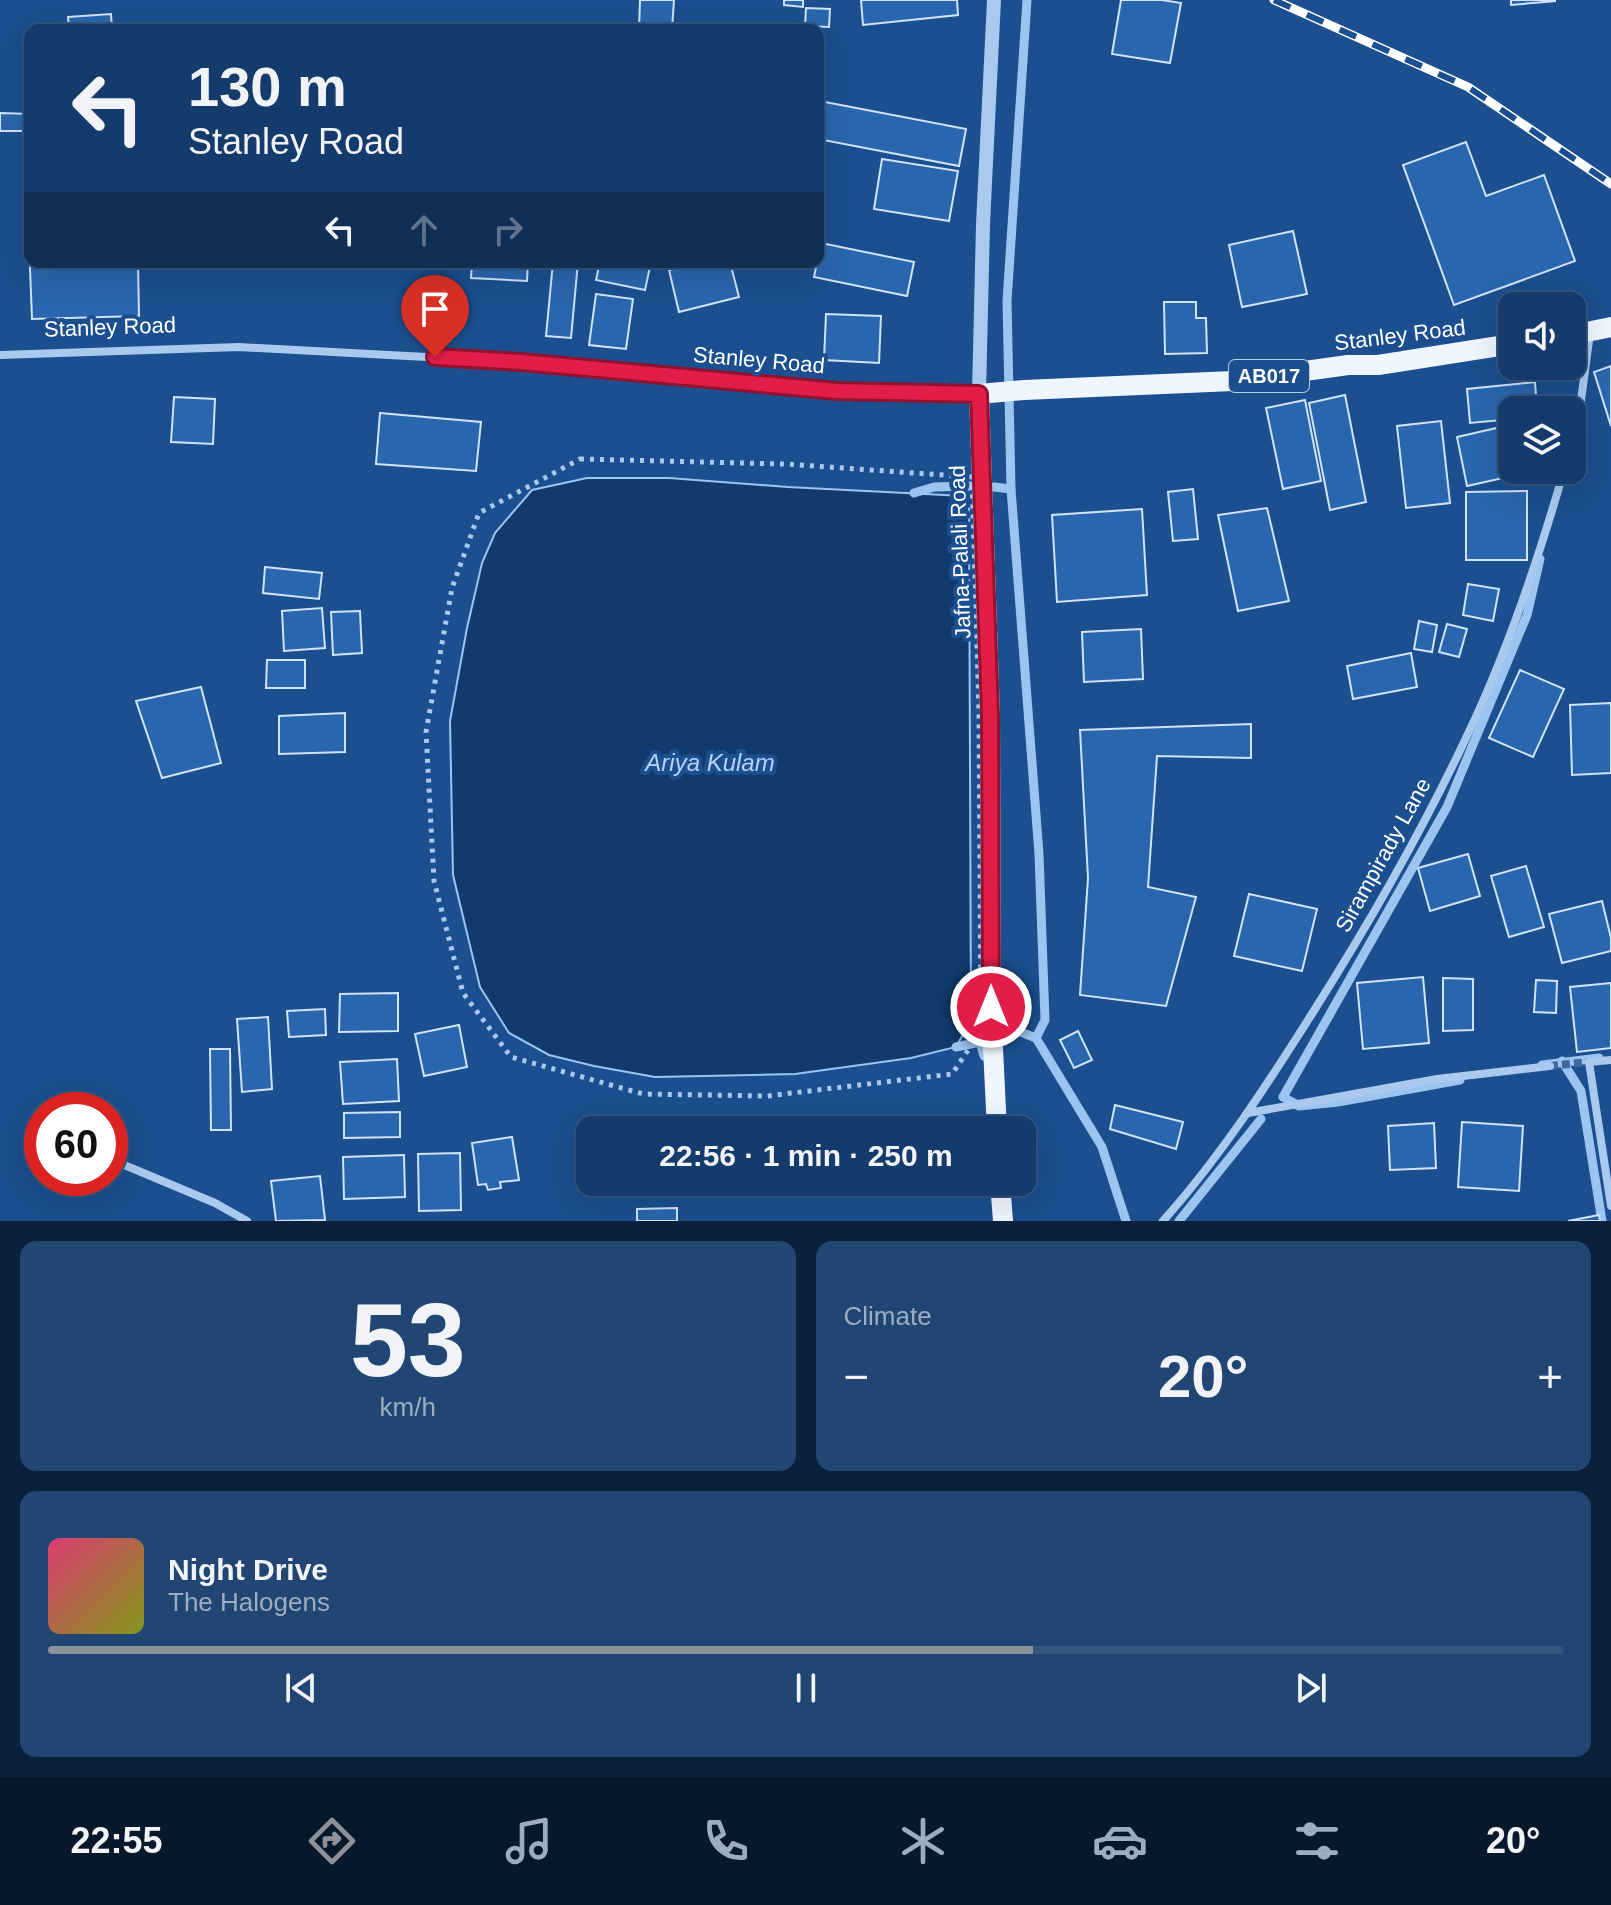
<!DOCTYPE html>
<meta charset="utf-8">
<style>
body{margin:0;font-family:Helvetica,sans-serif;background:#214673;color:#f1f3f6;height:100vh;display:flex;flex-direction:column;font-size:30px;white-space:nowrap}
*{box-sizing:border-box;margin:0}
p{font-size:26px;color:#9dadc1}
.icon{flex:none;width:44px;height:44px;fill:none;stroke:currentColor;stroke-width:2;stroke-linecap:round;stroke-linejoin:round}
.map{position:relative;height:1221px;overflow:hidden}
.details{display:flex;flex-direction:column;gap:20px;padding:20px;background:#0b203b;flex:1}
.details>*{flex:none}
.hud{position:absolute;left:24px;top:24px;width:800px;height:244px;border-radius:16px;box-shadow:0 8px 32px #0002,0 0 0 2px #33557e;background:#143b6b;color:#f1f3f6;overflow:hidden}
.tools{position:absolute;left:1498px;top:292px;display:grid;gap:16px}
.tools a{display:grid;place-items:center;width:88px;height:88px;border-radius:16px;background:#143b6b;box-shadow:0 8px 32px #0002,0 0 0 2px #33557e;font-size:40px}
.speed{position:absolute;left:24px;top:1092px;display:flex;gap:16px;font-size:40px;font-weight:700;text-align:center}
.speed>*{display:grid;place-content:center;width:104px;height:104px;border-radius:50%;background:#143b6b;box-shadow:0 8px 32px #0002,0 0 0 2px #33557e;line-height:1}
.speed .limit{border:12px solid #d22;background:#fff;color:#111}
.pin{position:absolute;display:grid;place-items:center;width:68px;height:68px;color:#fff;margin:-82px -34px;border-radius:50% 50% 50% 0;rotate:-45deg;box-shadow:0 0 8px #0007}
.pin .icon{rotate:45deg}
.me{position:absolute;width:88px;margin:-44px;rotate:0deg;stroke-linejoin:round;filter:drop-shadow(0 0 6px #0008)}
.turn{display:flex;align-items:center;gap:28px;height:168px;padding:0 32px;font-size:36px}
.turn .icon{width:104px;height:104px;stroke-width:2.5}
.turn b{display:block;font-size:56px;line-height:68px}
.lanes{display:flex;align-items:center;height:76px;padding:0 32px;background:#0003;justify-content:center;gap:40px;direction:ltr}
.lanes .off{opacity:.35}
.big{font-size:60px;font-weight:700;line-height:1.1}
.details .card{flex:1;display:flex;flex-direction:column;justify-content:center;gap:12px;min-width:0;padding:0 28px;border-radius:16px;background:#214673}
.details .dial{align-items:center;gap:0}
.dial b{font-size:104px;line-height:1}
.song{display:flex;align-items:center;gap:24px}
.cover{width:96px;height:96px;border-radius:12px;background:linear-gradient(135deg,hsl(340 70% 55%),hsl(70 70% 35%))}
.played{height:8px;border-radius:4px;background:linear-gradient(90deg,#8c9099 65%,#33557e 65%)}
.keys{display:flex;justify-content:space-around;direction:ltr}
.heat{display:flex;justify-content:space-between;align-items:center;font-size:44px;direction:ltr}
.details .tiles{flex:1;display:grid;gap:20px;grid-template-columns:1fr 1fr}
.card:last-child{grid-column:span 2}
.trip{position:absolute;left:576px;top:1116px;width:460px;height:80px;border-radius:16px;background:#143b6b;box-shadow:0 8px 32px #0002,0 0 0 2px #33557e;font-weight:700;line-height:80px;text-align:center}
.dock{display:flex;height:128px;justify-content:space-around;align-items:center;background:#08182b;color:#9dadc1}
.dock .icon{width:56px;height:56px}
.dock .selected{color:#8c9099}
.dock b{font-size:36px;color:#f1f3f6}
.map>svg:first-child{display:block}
</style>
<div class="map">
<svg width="1611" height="1221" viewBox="0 0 1611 1221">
<rect width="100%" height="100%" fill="#1b4f8f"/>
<!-- water -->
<polygon fill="#123a6d" stroke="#9cc4f0" stroke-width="2" points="587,478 669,478 788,487 963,496 969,509 971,1020 956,1047 911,1058 795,1074 655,1077 594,1066 549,1055 509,1033 480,987 453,875 450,721 467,628 482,563 495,533 532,490"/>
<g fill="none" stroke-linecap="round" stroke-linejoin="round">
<!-- stream -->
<g stroke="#9cc4f0" stroke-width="9">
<polyline points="1027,0 1007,301 1011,489 1039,854 1045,1020 1036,1038"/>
<polyline points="994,487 1011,489"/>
<polyline points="914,493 934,487 970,486"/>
<polyline points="1023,1033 1036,1038 1102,1147 1126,1221"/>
<polyline points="956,1047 980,1042 984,1056"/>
<polyline points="1562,1061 1581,1091 1602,1221"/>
<polyline points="1542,1065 1599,1058"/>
<polyline points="1460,1080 1338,1102 1299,1106 1283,1097 1447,807 1527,615 1540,559"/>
<polyline points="1179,1221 1261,1119"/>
</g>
</g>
<!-- building -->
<g fill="#2a66ad" stroke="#cfe3fa" stroke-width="2">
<polygon points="640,0 674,0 672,30 639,29"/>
<polygon points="784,0 803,0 803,7 784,5"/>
<polygon points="861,0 957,0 958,15 863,25"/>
<polygon points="1121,0 1162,0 1181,3 1170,63 1112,54"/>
<polygon points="1511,0 1555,0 1555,1 1511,5"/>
<polygon points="806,8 830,9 829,27 805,26"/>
<polygon points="111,14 112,30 69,30 68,17"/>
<polygon points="825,102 966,129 959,166 818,139"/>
<polygon points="0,113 30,114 30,131 0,131"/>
<polygon points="1466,142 1486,196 1544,175 1575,261 1454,305 1403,165"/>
<polygon points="882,159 958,171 949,221 874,209"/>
<polygon points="1293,231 1307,294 1242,307 1229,245"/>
<polygon points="29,243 30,262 138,262 139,316 32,319"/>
<polygon points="821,243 914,262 907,296 814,277"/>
<polygon points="472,262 528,262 527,281 471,278"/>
<polygon points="553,262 578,262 571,338 546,336"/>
<polygon points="600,262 651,262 645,290 596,280"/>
<polygon points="703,262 730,262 739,297 679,312 669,270"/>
<polygon points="596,294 633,299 626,349 589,345"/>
<polygon points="1164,302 1196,302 1196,318 1206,318 1207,353 1165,354"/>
<polygon points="826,314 881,316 879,363 824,360"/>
<polygon points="1611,366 1611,426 1594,372"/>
<polygon points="1535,382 1537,410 1512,410 1512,419 1470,423 1467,389"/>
<polygon points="1345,395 1366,502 1330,510 1309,403"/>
<polygon points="174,397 215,399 213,444 171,442"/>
<polygon points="1305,400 1321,481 1283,489 1266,408"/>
<polygon points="380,413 481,422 476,471 376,464"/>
<polygon points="1441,421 1450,503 1406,508 1397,426"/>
<polygon points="1501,427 1512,476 1467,486 1457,437"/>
<polygon points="1193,489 1198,539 1173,541 1168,492"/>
<polygon points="1527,491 1527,560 1466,560 1466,492"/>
<polygon points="1267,508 1289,601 1238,611 1218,515"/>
<polygon points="1142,509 1147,595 1057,602 1052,515"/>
<polygon points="265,567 322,573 319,599 263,593"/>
<polygon points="1468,584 1499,589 1493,621 1463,615"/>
<polygon points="322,608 325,648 284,651 282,611"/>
<polygon points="360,611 362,653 333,655 331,612"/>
<polygon points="1419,621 1437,625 1432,652 1414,649"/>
<polygon points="1447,624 1467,629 1459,657 1439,652"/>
<polygon points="1141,629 1143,679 1084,682 1082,632"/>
<polygon points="1411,653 1417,687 1353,699 1347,666"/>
<polygon points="267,660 305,660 305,688 266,688"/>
<polygon points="1520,670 1564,689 1533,757 1489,738"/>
<polygon points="201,687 221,763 162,778 136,701"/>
<polygon points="1611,703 1611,773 1572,775 1570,705"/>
<polygon points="345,713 345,752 279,754 279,716"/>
<polygon points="1251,724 1251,758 1157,756 1148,887 1196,897 1166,1006 1080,995 1088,878 1080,730"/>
<polygon points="1468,854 1480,896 1430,911 1418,868"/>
<polygon points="1526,866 1544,927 1509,937 1491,876"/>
<polygon points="1249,894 1317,909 1302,971 1234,956"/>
<polygon points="1602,901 1611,938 1611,951 1562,963 1549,914"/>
<polygon points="1423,977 1429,1043 1363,1049 1357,983"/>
<polygon points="1443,978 1473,979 1473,1030 1443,1031"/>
<polygon points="1536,980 1557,981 1556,1013 1534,1012"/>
<polygon points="1611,983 1611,1048 1577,1052 1570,987"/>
<polygon points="398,993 398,1031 339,1032 340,994"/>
<polygon points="325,1009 326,1035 289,1037 287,1011"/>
<polygon points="268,1017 272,1089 242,1092 237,1019"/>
<polygon points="459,1025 467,1067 424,1076 415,1034"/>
<polygon points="1078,1031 1092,1060 1074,1068 1060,1040"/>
<polygon points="210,1049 230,1049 231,1130 211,1130"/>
<polygon points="397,1059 399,1101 343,1104 340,1062"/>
<polygon points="1115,1105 1183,1122 1176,1149 1110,1129"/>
<polygon points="400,1112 400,1137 344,1138 344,1113"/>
<polygon points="1462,1122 1523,1126 1519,1191 1458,1187"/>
<polygon points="1434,1123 1436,1168 1390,1170 1388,1126"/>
<polygon points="512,1137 519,1180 500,1182 501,1188 488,1190 486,1184 478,1185 472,1143"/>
<polygon points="460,1153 461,1210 419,1211 418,1154"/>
<polygon points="404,1155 405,1197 344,1199 343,1157"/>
<polygon points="320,1176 325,1220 276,1221 271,1181"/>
<polygon points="677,1208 677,1221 637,1221 637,1209"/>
<polygon points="1599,1215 1600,1221 1568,1221"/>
</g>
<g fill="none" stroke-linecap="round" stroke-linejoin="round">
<!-- minor-tunnel -->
<polyline stroke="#3d69a0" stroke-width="8" stroke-dasharray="8 4" stroke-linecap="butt" points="1550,1066 1589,1062"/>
<!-- path -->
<polygon stroke="#a9c9ee" stroke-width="5" stroke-dasharray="4 6" stroke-linecap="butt" points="580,459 785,464 972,477 979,712 981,1031 952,1074 767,1096 643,1094 511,1057 463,993 434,881 426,732 452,588 479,513"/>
<!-- minor -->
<g stroke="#a9c9ee" stroke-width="8">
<polyline points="0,355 239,347 521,362 837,391 978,394"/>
<polyline points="1572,443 1580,408 1590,333"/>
<polyline points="1611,1060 1589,1062 1611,1206"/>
<polyline points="1248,1113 1437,1079 1550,1066"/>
<polyline points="110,1159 215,1203 247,1221"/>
<path d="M1163 1221C1221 1156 1269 1082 1315 1009 1370 922 1422 831 1466 738 1507 653 1538 561 1564 470"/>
</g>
<!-- tertiary -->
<polyline stroke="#a9c9ee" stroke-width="14" points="979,394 983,224 994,0"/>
<!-- primary -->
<g stroke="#f0f6ff" stroke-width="20">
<polyline points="1572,335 1611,327"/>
<polyline points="997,1130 991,1007 990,714 979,394 1024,390 1233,381 1348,365 1378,365 1512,344"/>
<polyline points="1000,1182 1003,1221"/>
</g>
<defs>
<polyline id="rail" points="1274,0 1468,87 1611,184"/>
</defs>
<!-- rail casing -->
<use href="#rail" stroke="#fff" stroke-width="9"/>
<!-- rail -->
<use href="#rail" stroke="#1b4f8f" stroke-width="6" stroke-dasharray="18" stroke-linecap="butt"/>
</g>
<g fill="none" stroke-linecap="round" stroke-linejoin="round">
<defs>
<polyline id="route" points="435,357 521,362 837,391 979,394 990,714 991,1007"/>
</defs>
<!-- route casing -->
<use href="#route" stroke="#92132f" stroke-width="20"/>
<!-- route -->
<use href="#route" stroke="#e11d48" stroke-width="14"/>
</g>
<g text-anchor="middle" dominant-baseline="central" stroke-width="8" stroke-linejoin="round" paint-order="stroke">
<!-- shield labels -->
<rect fill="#1b4f8f" stroke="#bbcadd" stroke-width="2" x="1229" y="360" width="80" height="32" rx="6"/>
<g font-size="20" font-weight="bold" fill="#fff">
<text x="1269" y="376">AB017</text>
</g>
<!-- street labels -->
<g font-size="22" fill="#fff" stroke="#1b4f8f">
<text transform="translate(110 327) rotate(-2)">Stanley Road</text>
<text transform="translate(1400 335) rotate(-7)">Stanley Road</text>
<text transform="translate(759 360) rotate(5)">Stanley Road</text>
<text transform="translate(960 552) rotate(-92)">Jafna-Palali Road</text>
<text transform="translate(1383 855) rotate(-61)">Sirampirady Lane</text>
</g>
<!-- water labels -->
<g font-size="24" font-style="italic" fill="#b5d3f5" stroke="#1b4f8f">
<text x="710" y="762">Ariya Kulam</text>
</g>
</g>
</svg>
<div class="tools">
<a><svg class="icon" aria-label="sound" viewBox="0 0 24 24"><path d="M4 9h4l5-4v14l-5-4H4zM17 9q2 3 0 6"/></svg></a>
<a><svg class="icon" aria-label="layers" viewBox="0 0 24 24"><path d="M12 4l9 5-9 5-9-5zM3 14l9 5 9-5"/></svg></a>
</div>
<div class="speed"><div class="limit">60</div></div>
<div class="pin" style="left:435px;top:357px;background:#d93025"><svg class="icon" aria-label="arrive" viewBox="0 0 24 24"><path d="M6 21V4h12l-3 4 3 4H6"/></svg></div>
<svg class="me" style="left:991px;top:1007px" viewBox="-20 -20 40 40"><circle r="17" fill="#e11d48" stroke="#fff" stroke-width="3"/><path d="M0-11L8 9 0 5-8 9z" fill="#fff"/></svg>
<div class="trip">22:56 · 1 min · 250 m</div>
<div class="hud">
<div class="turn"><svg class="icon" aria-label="left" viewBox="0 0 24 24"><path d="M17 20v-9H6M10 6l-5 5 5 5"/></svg><div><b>130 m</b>Stanley Road</div></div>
<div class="lanes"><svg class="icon" aria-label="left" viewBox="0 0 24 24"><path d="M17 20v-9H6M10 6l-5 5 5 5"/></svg><svg class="icon off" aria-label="ahead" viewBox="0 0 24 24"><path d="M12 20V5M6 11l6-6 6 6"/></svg><svg class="icon off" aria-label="right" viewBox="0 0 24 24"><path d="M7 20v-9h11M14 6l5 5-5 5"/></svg></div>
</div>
</div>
<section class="details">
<div class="tiles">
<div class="card dial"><b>53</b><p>km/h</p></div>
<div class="card"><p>Climate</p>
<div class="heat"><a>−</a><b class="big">20°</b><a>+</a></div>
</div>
<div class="card">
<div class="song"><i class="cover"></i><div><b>Night Drive</b><p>The Halogens</p></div></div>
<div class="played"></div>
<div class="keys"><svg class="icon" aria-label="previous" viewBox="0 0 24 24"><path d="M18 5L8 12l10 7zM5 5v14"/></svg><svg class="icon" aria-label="pause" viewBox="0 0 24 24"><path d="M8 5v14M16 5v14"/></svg><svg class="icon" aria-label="next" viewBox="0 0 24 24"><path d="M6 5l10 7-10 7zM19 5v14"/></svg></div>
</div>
</div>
</section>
<nav class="dock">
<b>22:55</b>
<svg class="icon selected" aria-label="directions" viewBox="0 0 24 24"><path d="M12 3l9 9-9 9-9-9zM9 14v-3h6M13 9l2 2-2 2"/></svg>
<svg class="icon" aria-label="music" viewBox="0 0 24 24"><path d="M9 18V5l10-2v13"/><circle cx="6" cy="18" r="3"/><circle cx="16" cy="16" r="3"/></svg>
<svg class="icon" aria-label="phone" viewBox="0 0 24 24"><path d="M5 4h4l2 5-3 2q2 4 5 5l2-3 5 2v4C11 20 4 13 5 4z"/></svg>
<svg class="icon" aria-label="climate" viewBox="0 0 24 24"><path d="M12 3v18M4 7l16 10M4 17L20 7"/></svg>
<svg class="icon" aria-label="car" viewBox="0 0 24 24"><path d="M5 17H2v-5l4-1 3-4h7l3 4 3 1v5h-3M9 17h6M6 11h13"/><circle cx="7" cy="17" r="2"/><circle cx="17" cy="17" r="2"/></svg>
<svg class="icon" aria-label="filters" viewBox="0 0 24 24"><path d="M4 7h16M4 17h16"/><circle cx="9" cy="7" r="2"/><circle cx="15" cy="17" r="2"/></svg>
<b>20°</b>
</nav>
